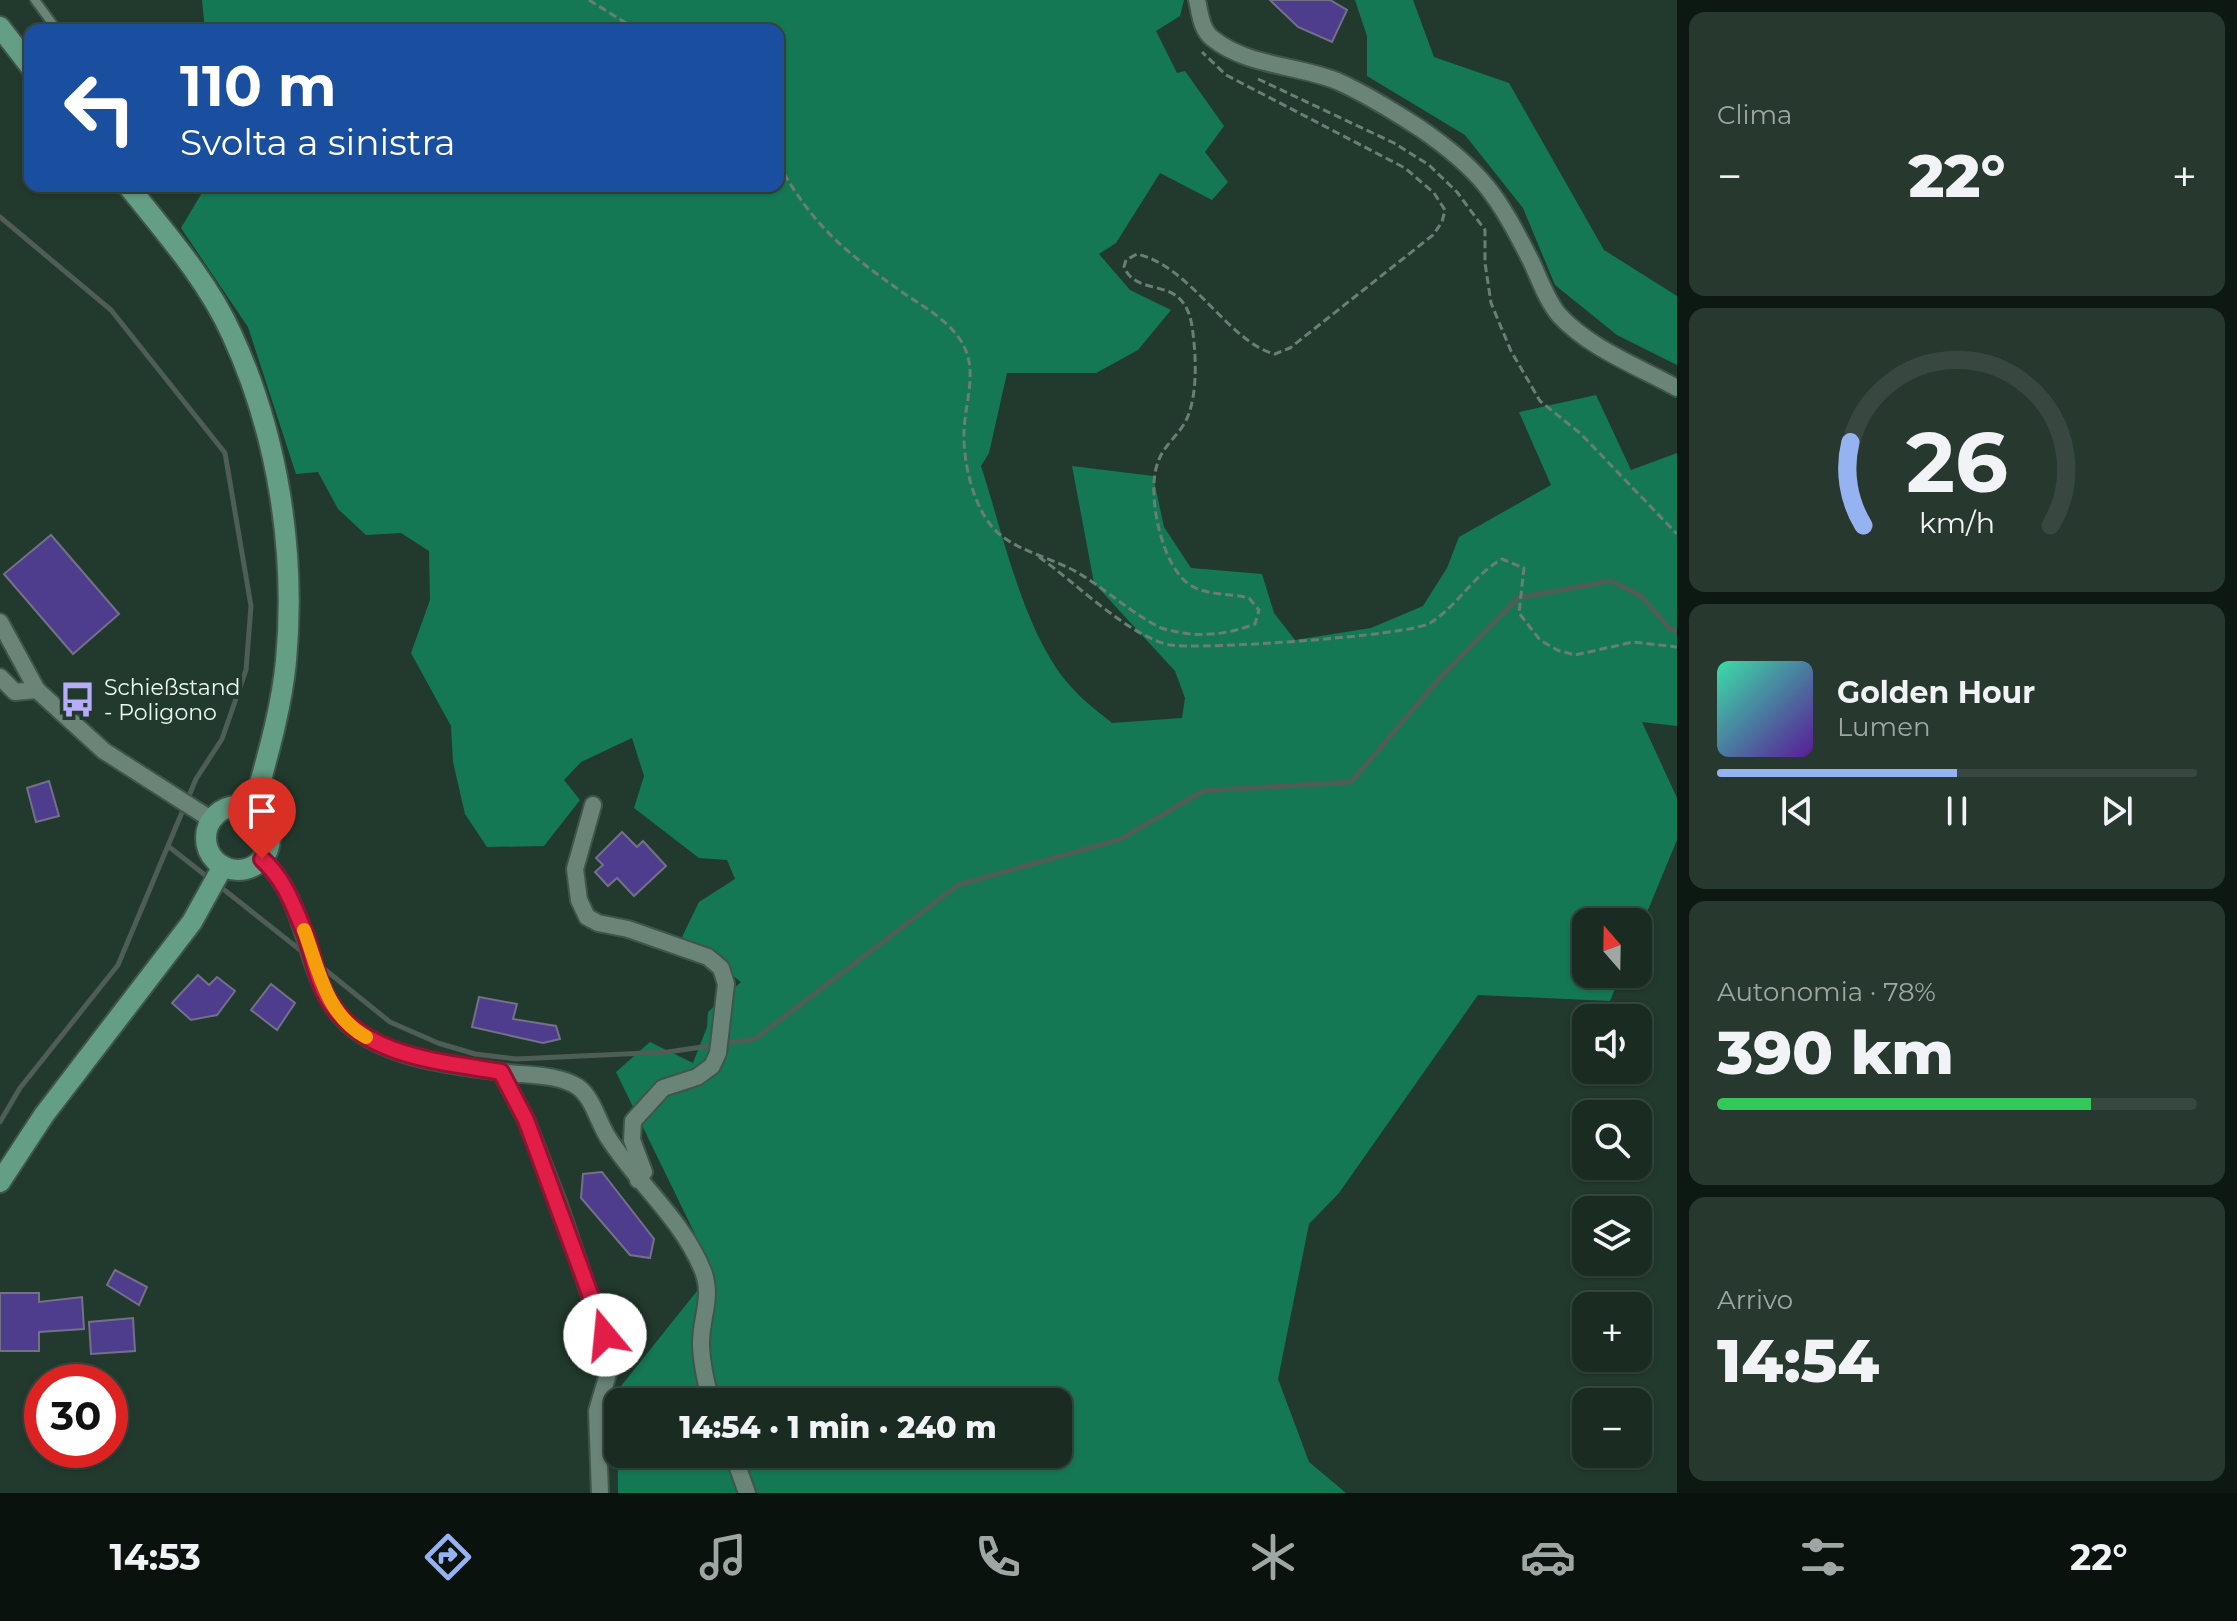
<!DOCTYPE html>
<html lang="it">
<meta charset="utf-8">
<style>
body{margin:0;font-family:Montserrat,sans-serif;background:#27382f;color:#f1f3f6;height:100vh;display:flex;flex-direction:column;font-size:30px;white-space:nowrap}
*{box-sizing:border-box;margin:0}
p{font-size:26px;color:#9fa7a5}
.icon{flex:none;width:44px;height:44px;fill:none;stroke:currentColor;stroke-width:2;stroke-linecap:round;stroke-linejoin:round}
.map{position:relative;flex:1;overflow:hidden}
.side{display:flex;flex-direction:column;gap:12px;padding:12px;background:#0e1813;width:560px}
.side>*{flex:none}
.banner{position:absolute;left:24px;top:24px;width:760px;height:168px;border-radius:16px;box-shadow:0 2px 6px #0004,0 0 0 2px #384840;background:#1a4fa0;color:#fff;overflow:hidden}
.needle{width:52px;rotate:340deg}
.fabs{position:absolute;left:1572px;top:908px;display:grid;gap:16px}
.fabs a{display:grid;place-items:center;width:80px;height:80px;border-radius:16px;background:#1a2c22;box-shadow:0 2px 6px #0004,0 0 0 2px #384840;font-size:40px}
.speed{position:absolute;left:24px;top:1364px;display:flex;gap:16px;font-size:40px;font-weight:700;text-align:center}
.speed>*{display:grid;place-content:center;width:104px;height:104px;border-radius:50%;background:#1a2c22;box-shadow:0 2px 6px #0004,0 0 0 2px #384840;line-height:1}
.speed .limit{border:12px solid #d22;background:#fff;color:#111}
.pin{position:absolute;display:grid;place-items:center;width:68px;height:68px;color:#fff;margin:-82px -34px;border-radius:50% 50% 50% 0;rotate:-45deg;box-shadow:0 0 8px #0007}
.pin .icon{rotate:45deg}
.me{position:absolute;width:88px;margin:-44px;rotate:343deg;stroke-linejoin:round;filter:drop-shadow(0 0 6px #0008)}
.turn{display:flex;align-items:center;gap:28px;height:168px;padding:0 24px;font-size:36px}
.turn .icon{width:104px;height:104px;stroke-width:2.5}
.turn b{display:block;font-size:56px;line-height:68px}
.big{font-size:60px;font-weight:800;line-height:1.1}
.side .widget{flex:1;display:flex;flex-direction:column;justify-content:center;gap:12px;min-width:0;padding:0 28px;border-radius:16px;background:#27382f}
.side .dial{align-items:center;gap:0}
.dial svg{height:208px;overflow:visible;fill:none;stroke:#384840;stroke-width:7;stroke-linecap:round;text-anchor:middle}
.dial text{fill:#f1f3f6;stroke:none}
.song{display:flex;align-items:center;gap:24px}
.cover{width:96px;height:96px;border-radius:12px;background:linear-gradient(135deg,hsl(160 70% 55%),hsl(270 70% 35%))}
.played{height:8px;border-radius:4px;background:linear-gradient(90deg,#95b2f1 50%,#384840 50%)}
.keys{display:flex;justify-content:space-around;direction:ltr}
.heat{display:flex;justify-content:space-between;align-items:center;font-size:44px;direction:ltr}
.charge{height:12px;border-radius:6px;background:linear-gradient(90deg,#34c759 78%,#384840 0)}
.trip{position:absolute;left:604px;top:1388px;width:468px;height:80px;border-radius:16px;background:#1a2c22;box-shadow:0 2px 6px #0004,0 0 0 2px #384840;font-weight:800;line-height:80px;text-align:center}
.dock{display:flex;height:128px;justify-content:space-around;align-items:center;background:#0a120e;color:#9fa7a5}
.dock .icon{width:56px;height:56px}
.dock .active{color:#95b2f1}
.dock b{font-size:36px;color:#f1f3f6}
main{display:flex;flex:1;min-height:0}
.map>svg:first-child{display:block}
</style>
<main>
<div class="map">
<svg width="1677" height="1493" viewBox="0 0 1677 1493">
<rect width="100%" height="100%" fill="#223a2e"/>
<!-- forest -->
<g fill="#157855" fill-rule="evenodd">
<path d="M202 0H1184L1180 16 1156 31 1177 73 1185 71 1224 126 1205 152 1228 182 1212 200 1160 173 1116 243 1099 254 1130 290 1171 310 1138 350 1096 373H1007L989 453 981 466C1003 533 1025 641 1075 691 1086 703 1100 713 1112 723L1182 718 1185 698 1175 671 1094 583 1072 466 1153 476 1164 527 1191 568 1262 574 1274 613 1295 640 1371 628 1423 606 1447 568 1459 537 1551 485 1519 412 1596 395 1631 470 1677 453V726L1642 722 1677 798V840L1638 934V922H1586V974H1621L1610 1001 1478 995 1339 1193 1309 1224 1278 1379 1309 1462 1346 1493H618L617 1391 713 1271 616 1072 650 1042 693 1063 707 1027 708 1012 741 982 682 937 699 902 735 879 727 860 699 858 634 808 644 776 632 738 581 762 564 780 580 800 544 846 487 847 465 814 453 762 451 726 411 653 430 600 429 551 401 533 366 535 338 509 318 472 296 474 248 327 181 228 206 186H778V30H205ZM618 1402H1058V1454H618Z"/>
<polygon points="1355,0 1413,0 1434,57 1509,83 1604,250 1677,296 1677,365 1617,335 1555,285 1523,208 1465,135 1367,76 1367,36"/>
</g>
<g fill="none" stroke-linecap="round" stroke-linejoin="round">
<!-- stream -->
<g stroke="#4e5d56" stroke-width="5">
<polyline points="0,217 111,310 225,453 251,606 246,670 222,739 196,779 118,965 20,1088 0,1122"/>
<polyline points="168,846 210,879"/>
<polyline points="218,885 304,953"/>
<polyline points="318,964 390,1022 438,1043 475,1054 516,1059 668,1052 755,1039 958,885 1121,839 1203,791 1351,782 1440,678 1518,598 1611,581 1641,596 1670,629 1677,631"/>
</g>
</g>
<!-- building -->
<g fill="#4e3c8d" stroke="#737088" stroke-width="2">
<polygon points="1270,0 1330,0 1347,10 1332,42 1298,27"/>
<polygon points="51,535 119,614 73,654 4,574"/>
<polygon points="49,781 59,816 36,822 27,788"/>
<polygon points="622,832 637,847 643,841 666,866 634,896 617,878 608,886 595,872 603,865 596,858"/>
<polygon points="198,975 209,985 217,977 235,991 217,1015 191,1020 172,1003"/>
<polygon points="271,984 295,1003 277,1030 251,1010"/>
<polygon points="479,997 517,1004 513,1019 556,1026 560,1039 543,1043 472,1027"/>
<polygon points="602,1172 654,1239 650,1258 630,1255 581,1198 583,1174"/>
<polygon points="115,1270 147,1287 139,1305 107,1285"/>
<polygon points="0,1293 39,1293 39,1302 82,1297 84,1329 39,1332 39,1351 0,1351"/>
<polygon points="133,1318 135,1351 91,1354 89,1322"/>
</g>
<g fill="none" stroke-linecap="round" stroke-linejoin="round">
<defs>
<polyline id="service" points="35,0 57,30"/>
<g id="minor">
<path d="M1197 0C1200 13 1201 29 1212 38 1246 66 1297 65 1337 81 1366 94 1395 112 1421 129 1482 171 1498 196 1531 261 1539 278 1547 301 1559 315 1589 348 1639 367 1677 388"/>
<polyline points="0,622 37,690 104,751 212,820"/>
<polyline points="0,677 15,692 37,690"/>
<polyline points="593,805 575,869 579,900 587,917 598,923 628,929 708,957 721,968 726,984 718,1053 712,1066 697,1077 663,1088 633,1121 632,1140 644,1172 638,1180"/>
<path d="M262 859C311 903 302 981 347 1023 385 1059 451 1065 501 1072 525 1076 557 1073 578 1087 594 1099 598 1123 609 1139 639 1185 682 1219 703 1271 713 1297 701 1317 701 1343 701 1363 706 1383 711 1402"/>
<polyline points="501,1072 526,1120 558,1202 612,1360 597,1411 600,1493"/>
<polyline points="733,1454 747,1493"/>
</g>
<g id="secondary">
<polyline points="0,27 30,66"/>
<path d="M128 186C165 232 208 281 232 335 278 435 296 552 286 661 281 712 266 761 253 809"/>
<circle cx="238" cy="838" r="32"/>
<polyline points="0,1182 44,1115 192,922 223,866"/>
</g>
</defs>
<!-- service casing -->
<use href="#service" stroke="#3f554a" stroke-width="12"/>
<!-- minor casing -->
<use href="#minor" stroke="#3f554a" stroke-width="20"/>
<!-- secondary casing -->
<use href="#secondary" stroke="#3f554a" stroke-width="24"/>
<!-- path -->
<g stroke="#697e74" stroke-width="3" stroke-dasharray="8 4" stroke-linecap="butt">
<polyline points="589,0 637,30"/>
<polyline points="1258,79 1394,143 1429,165 1457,192 1485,230 1485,263 1491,303 1511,351 1540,401 1581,434 1677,534"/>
<path d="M778 163C813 226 844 251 902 292 922 306 945 318 959 338 980 367 965 400 964 432 963 465 975 517 1003 537 1026 554 1056 559 1080 574 1108 591 1131 613 1161 628 1194 638 1223 636 1255 624L1259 610 1249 598C1229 593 1208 596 1190 585 1161 566 1146 492 1158 462 1164 444 1181 434 1188 416 1198 390 1196 353 1192 326 1183 272 1138 300 1124 267L1126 260 1137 254C1191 266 1229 343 1275 354L1290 348 1433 235 1442 222 1445 210 1434 193 1405 168 1226 75 1202 52"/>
<path d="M1039 557C1075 582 1128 636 1170 645 1199 650 1410 636 1430 623 1458 606 1473 575 1502 559L1524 568 1519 613 1540 640 1557 650 1575 655 1633 642 1677 647"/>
</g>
<!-- service -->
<use href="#service" stroke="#6a8477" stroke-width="8"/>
<!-- minor -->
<use href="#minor" stroke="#6a8477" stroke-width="16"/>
<!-- secondary -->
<use href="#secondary" stroke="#649e84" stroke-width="20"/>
</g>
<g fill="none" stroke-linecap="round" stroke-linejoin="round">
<defs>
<path id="route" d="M262 859C285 880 293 905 305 933 313 955 317 982 330 1002 366 1058 441 1061 501 1072L526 1120 605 1335"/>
</defs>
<!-- route casing -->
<use href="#route" stroke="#92132f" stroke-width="20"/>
<!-- route -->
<use href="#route" stroke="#e11d48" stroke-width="14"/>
<!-- slow -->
<path stroke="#f59e0b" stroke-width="14" d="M304 930C319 969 325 1014 366 1037"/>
</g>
<!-- icons -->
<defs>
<symbol id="bus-bare" viewBox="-9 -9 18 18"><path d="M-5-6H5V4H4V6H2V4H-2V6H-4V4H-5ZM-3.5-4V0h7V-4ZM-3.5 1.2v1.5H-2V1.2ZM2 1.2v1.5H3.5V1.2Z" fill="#b6acf8" stroke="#223a2e" stroke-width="2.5" paint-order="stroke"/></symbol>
</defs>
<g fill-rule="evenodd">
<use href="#bus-bare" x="52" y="674" width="51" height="51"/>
</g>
<g text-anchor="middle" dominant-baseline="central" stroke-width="8" stroke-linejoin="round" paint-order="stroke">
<!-- poi labels -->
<g font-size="22" fill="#e9f8f0" stroke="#223a2e" text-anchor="start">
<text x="104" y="687">Schießstand<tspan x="104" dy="25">- Poligono</tspan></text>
</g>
</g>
</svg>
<div class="fabs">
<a><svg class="needle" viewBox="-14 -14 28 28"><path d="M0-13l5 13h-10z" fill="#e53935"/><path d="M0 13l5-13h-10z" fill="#9fa7a5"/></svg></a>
<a><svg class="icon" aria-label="sound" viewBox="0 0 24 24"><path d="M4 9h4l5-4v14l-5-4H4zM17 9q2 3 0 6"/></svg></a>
<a><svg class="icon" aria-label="search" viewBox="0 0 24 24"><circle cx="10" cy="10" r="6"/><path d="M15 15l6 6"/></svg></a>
<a><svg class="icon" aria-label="layers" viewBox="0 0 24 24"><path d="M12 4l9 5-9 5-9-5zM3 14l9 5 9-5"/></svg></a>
<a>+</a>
<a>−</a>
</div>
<div class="speed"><div class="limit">30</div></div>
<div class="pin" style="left:262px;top:859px;background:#d93025"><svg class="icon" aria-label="arrive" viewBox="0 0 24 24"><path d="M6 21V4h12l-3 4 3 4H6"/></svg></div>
<svg class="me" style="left:605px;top:1335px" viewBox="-20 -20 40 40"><circle r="19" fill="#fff"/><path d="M0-13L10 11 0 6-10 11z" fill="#e11d48"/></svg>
<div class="trip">14:54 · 1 min · 240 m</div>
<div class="banner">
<div class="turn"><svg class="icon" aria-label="left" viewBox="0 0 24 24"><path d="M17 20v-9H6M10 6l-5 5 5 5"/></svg><div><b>110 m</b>Svolta a sinistra</div></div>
</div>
</div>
<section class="side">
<div class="widget"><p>Clima</p>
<div class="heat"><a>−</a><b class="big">22°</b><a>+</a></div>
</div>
<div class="widget dial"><svg viewBox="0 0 100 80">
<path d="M14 69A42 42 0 1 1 86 69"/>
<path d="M14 69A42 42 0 0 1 9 37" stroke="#95b2f1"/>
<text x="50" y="56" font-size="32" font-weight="700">26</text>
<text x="50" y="72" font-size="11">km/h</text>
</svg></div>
<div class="widget">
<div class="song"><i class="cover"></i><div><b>Golden Hour</b><p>Lumen</p></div></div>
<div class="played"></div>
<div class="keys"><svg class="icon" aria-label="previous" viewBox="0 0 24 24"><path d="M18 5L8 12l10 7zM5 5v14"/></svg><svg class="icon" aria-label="pause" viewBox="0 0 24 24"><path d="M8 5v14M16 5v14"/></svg><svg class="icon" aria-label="next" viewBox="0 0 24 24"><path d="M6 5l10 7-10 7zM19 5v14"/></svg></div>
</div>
<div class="widget"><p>Autonomia · 78%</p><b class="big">390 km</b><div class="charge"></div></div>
<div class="widget"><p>Arrivo</p><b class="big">14:54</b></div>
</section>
</main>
<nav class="dock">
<b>14:53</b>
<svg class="icon active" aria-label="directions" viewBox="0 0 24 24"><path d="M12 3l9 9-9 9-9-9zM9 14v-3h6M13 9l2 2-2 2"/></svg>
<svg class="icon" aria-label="music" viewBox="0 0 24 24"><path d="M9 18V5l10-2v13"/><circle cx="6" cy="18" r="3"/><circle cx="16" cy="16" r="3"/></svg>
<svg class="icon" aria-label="phone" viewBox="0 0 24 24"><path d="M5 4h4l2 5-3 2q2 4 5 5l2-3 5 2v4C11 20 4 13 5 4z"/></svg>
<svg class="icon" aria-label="climate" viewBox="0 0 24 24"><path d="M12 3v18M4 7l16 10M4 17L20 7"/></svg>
<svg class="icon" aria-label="car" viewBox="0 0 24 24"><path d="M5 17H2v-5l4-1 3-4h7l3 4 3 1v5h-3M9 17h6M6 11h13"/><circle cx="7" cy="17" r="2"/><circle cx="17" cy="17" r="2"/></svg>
<svg class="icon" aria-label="filters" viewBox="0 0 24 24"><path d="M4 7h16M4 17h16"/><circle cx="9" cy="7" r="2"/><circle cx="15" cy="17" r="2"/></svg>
<b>22°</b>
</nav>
